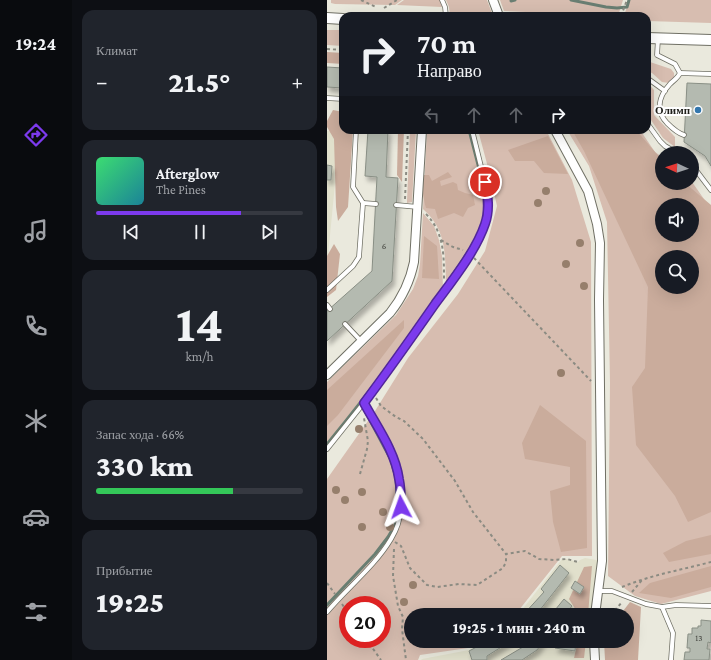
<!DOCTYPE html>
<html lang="ru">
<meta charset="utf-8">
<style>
body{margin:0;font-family:"Crimson Pro",serif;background:#20242c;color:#f1f3f6;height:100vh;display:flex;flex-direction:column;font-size:15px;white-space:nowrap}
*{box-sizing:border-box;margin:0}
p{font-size:13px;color:#9ea1a6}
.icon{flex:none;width:22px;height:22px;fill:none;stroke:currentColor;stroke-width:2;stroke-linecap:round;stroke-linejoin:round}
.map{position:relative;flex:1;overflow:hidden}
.panel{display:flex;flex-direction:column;gap:10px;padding:10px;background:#0d0f14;width:255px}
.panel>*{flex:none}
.hud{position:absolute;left:12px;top:12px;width:312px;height:122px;border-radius:12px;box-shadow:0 4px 16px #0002;background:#171b24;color:#f1f3f6;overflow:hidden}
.needle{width:26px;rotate:273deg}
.controls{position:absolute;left:328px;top:146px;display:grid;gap:8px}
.controls a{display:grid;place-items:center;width:44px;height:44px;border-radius:50%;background:#171b24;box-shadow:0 4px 16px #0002;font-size:20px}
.speed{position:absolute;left:12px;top:596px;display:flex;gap:8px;font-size:20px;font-weight:700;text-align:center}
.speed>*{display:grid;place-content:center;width:52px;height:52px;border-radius:50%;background:#171b24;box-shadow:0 4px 16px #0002;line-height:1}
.speed .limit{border:6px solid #d22;background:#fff;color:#111}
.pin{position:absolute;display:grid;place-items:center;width:34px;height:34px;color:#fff;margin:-17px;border:2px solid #fff;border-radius:50%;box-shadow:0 1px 4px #0007}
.me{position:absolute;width:44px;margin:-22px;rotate:356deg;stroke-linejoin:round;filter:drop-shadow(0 0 3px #0008)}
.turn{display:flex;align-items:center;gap:14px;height:84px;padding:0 12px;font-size:18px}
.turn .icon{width:52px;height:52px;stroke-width:2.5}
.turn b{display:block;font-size:28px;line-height:34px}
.lanes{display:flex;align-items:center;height:38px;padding:0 12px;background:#0003;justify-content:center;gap:20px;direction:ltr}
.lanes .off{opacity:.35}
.big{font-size:30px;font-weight:800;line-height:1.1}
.panel .widget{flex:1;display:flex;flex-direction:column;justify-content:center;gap:6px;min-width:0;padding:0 14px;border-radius:12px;background:#20242c}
.panel .dial{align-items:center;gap:0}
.dial b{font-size:52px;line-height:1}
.song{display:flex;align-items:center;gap:12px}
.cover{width:48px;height:48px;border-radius:6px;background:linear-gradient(135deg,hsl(140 70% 55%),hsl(190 70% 35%))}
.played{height:4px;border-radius:2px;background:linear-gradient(90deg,#7c3aed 70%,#363941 70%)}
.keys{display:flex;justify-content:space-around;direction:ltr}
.heat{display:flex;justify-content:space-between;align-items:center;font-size:22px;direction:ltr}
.charge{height:6px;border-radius:3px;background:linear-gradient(90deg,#34c759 66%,#363941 0)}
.trip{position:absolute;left:77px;top:608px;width:230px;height:40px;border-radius:20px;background:#171b24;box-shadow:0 4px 16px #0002;font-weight:800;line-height:40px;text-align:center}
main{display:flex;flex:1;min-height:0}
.dock{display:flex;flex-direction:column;width:72px;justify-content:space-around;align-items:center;background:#090b0e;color:#9ea1a6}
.dock .icon{width:28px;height:28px}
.dock .active{color:#7c3aed}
.dock b{font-size:18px;color:#f1f3f6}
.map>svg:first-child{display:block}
</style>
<main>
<nav class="dock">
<b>19:24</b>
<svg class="icon active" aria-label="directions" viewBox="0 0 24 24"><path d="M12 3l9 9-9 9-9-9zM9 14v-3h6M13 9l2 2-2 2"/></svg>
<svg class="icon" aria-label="music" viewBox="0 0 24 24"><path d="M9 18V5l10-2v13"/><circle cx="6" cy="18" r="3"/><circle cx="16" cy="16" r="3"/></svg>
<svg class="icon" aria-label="phone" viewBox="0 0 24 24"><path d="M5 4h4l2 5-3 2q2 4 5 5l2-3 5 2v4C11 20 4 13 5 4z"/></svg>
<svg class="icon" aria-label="climate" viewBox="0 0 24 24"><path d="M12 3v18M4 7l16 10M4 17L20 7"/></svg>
<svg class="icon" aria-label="car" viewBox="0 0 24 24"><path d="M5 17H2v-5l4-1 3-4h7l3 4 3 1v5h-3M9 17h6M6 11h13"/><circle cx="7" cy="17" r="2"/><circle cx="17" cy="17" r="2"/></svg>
<svg class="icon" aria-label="filters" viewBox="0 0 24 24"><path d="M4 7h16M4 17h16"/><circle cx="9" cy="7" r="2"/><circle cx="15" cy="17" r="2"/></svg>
</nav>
<section class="panel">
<div class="widget"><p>Климат</p>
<div class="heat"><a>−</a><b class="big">21.5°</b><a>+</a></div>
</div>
<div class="widget">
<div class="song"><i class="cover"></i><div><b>Afterglow</b><p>The Pines</p></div></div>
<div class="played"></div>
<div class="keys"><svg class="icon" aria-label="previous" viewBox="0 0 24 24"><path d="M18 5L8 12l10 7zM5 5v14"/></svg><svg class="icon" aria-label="pause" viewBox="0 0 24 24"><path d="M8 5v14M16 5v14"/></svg><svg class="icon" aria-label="next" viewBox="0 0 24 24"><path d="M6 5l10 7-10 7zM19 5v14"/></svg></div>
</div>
<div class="widget dial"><b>14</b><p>km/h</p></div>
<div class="widget"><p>Запас хода · 66%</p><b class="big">330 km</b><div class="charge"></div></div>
<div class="widget"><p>Прибытие</p><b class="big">19:25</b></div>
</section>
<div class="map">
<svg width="384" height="660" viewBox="0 0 384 660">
<defs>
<filter id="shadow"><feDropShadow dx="2.5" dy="4.5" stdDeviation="2" flood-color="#0004"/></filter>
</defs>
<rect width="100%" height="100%" fill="#eae9dd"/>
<!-- built -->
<g fill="#e1e0cc">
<polygon points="0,131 13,132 0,266"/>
<polygon points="258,558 275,561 268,615 191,615 235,559 240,559 251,562 253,560"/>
<polygon points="157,641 267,641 268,660 94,660 95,659 142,650"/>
</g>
<!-- green -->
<g fill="#d7bdb0" fill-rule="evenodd">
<polygon points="4,0 75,0 68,5 8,4 4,3"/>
<polygon points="77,0 113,0 115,7 70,5"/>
<polygon points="119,0 160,0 166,16 123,16 122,7"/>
<polygon points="173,0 296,0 291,16 177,11"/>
<polygon points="302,0 384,0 384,23 320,21 320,16 297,16"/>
<polygon points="0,30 16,30 16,46 0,45"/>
<polygon points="320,61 344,69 347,73 347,78 342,83 335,82 325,73 320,71"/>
<polygon points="320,82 327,90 327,115 348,137 348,147 336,138 320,114"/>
<polygon points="83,130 89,130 85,202 80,203 80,201"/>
<path d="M100 130H142L159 196 160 207 156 223 151 237 119 285C118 255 120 230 96 209Z"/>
<path d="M151 130H219L245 180 264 242 265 556H235L188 615H84V641H153L141 648 93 655 91 660H0V479L48 411 81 358 131 294 158 251 170 206 163 175ZM21 605H55V639H21Z"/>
<path d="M240 130H313L328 152 335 157V183H365V182L384 209V591L334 604 308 596 281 576 283 383 280 222 262 166ZM335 205H365V235H335ZM335 257H365V287H335Z"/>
<polygon points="96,213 107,226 112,240 115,256 116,290 35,402 0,444 0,382 69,315 86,289 91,276 93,264"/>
</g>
<!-- forest -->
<g fill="#caac9c" fill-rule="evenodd">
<polygon points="0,52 16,53 16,64 0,63"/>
<polygon points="6,110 16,112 16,130 26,130 21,207 11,221 9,207 7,139 0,127 0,121"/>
<polygon points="71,130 77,130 75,182 70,175"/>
<path d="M245 130H309L335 160V183H358L384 205V512L361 522 348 496 309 445 305 387 318 368 321 287 257 151ZM335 205H365V235H335ZM335 257H365V287H335Z"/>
<polygon points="221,136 241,174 217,173 207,161 188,161 181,150"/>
<path d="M121 172 125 177 113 181 114 186 126 182 130 184 131 190 138 193 146 195 148 205 141 208 136 217 127 213 111 219 108 209 99 208C96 197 94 186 97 175H102L105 181Z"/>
<polygon points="97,236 110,246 112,279 95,278"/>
<polygon points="7,244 13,254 9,290 0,297 0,256"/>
<polygon points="77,320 77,328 11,415 0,426 0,390"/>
<polygon points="213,405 259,441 260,548 234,552 226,522 223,491 243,485 243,467 198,459 195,443"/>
<polygon points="384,535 384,554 342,562 336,553 359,541"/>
<polygon points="265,566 261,615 252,615 242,599 257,567"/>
<polygon points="384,566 384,587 344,598 312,593 323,583"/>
<polygon points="303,602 314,607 311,660 278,660 277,641 300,641 300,615 293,615"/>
<polygon points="251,641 259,641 257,658 247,658"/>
</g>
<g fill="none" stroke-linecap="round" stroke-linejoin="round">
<!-- stream -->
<g stroke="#697e72" stroke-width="3">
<polyline points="244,0 279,7 290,8 300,7 302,0"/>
<polyline points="184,1 188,0"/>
<polyline points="142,130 159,196 159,204"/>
<polyline points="150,239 156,223 159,212"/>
<path d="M0 444C53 380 101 313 147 243"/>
<polyline points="0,605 48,554 61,537 68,525 71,513 69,478 64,460 37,409"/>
</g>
</g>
<!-- building -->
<g fill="#b4bab0" stroke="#898f85" filter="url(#shadow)">
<polygon points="0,67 16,68 16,88 0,87"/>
<polygon points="360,83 384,84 384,166 378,156 357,142"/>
<polygon points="41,130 61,130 59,177 71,178 65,281 0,341 0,311 45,271 50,177 38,176"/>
<polygon points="0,165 5,166 4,180 0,180"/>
<polygon points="233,565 242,573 209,615 196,615 217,592 214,589"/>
<polygon points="248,581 257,587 253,594 244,588"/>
<polygon points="237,599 245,606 238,615 224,615"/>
<polygon points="374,620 384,621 384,643 381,642 380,649 383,649 382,660 357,660 358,652 363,652 363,648 360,648 361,634 365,634 365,628 371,628 371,626 374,626"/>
<polygon points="161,641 184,641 160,656 160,660 145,660 142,651"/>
<polygon points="203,641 217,641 210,650 195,660 174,660 201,644"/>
<polygon points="233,641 249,641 248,651 228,648"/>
</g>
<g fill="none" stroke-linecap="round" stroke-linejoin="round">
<defs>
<g id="service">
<polyline points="115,0 118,7 119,16"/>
<polyline points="331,39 330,55 348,64 353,73"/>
<polyline points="320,78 338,91"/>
<polyline points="0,98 16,99"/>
<polyline points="320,123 333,141 338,146 350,153"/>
<path d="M357 135C350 133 345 128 340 123 328 110 332 96 343 84 347 80 351 78 353 73L384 74"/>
<polyline points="365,165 384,190"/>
<polyline points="36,203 49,204"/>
<polyline points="69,205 91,207"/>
<polyline points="0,290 26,266 32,257 36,203 26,187 29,130"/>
<polyline points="0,305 3,309"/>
<polyline points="18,324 34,341"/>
<polyline points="0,449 44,394 118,291 153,238 159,223 161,207 161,195 145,130"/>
<polyline points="272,591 285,591 319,604 335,607 349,605 384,606"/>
<polyline points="335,607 346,633 344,660"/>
<path d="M0 612C20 588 48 566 64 539 72 526 75 513 74 498 72 459 55 436 37 403"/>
</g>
<g id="minor">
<polyline points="166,0 172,16"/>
<polyline points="228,130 261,191 270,224 273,243 272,300 275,561 268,615"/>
<path d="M0 375 63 313C75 298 83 282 87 262L95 130"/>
<polyline points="267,641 268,660"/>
</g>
<g id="tertiary">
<polyline points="0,18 16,19"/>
<polyline points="320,38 384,40"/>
</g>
</defs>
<!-- service casing -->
<use href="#service" stroke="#707065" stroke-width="5.5"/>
<!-- minor casing -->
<use href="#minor" stroke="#707065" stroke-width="10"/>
<!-- tertiary casing -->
<use href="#tertiary" stroke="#707065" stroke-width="12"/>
<!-- path -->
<g stroke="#8b8b82" stroke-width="2" stroke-dasharray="3 3" stroke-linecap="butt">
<polyline points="34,0 49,7"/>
<polyline points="57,8 70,0"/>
<polyline points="294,16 300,0"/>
<polyline points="0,49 16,50"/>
<polyline points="78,199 81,130"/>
<path d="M99 214C117 232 117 255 117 279"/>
<polyline points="114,240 126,247 136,250"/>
<polyline points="147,258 264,381"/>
<polyline points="49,398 54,406 69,417 77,421 96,439 128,481 146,512 179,554 198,551 212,559 227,560 240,559 251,562"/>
<polyline points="33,474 40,449 41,441 37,418"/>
<polyline points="68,542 74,546 83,568 100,585 110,587 132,584 150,585 176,568 179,562 179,554"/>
<polyline points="67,549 66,576 71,606 76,617 75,629 79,660"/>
<polyline points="0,583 8,594"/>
<path d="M295 587C324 575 354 570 384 562"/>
<polyline points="305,592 315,580"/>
<polyline points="15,604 21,613"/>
<polyline points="284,615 295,602"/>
<polyline points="39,639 54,660"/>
</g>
<!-- service -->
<use href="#service" stroke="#fff" stroke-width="4"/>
<!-- minor -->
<use href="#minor" stroke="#fff" stroke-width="8"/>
<!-- tertiary -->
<use href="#tertiary" stroke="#fff" stroke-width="10"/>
</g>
<!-- trees -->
<g fill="#967f6c">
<circle cx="219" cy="191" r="4"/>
<circle cx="211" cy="203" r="4"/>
<circle cx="253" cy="243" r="4"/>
<circle cx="239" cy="264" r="4"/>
<circle cx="257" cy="286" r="4"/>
<circle cx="234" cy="373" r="4"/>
<circle cx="32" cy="429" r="4"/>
<circle cx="9" cy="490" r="4"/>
<circle cx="35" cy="492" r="4"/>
<circle cx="18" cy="500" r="4"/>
<circle cx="56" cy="512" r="4"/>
<circle cx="35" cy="527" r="4"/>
<circle cx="63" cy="527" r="4"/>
<circle cx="86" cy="585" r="4"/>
<circle cx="77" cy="602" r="4"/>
</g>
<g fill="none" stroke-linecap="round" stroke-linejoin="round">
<defs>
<path id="route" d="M74 507C74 498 74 488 72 479 68 451 50 427 37 403 61 371 85 337 108 304 125 281 149 251 158 224 163 210 161 196 158 182"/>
</defs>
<!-- route casing -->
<use href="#route" stroke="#51269a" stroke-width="10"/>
<!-- route -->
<use href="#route" stroke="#7c3aed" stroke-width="7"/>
</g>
<!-- markers -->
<circle fill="#3477ad" stroke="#fff" stroke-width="1.5" cx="371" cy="110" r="4"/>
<g text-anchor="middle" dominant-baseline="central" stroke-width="4" stroke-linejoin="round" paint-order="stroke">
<!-- number labels -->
<g font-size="9" fill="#454640">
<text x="57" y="246">6</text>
<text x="372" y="638">13</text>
</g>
<!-- poi labels -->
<g font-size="11" font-weight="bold" fill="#20201b" stroke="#fff" text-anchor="end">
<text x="363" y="110">Олимп</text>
</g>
</g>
</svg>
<div class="controls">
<a><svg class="needle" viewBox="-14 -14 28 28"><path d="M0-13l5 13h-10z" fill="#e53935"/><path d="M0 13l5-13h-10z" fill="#9ea1a6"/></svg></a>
<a><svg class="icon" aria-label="sound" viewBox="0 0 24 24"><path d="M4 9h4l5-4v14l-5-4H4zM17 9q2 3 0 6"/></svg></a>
<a><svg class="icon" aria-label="search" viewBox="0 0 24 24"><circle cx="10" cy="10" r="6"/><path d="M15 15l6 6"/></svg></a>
</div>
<div class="speed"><div class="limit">20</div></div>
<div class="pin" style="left:158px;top:182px;background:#d93025"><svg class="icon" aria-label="arrive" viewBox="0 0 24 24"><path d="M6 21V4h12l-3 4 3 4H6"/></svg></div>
<svg class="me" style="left:74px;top:507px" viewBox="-20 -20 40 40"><path d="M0-17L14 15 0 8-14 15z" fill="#7c3aed" stroke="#fff" stroke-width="4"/></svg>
<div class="trip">19:25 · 1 мин · 240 m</div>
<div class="hud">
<div class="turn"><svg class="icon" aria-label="right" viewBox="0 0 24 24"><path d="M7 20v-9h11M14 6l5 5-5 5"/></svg><div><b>70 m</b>Направо</div></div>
<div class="lanes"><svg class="icon off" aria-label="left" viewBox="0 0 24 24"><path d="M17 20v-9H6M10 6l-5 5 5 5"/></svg><svg class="icon off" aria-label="ahead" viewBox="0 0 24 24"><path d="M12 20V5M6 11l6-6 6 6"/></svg><svg class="icon off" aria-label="ahead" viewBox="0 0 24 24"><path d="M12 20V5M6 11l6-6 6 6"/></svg><svg class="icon" aria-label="right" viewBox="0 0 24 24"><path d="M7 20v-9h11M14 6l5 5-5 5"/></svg></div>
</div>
</div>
</main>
